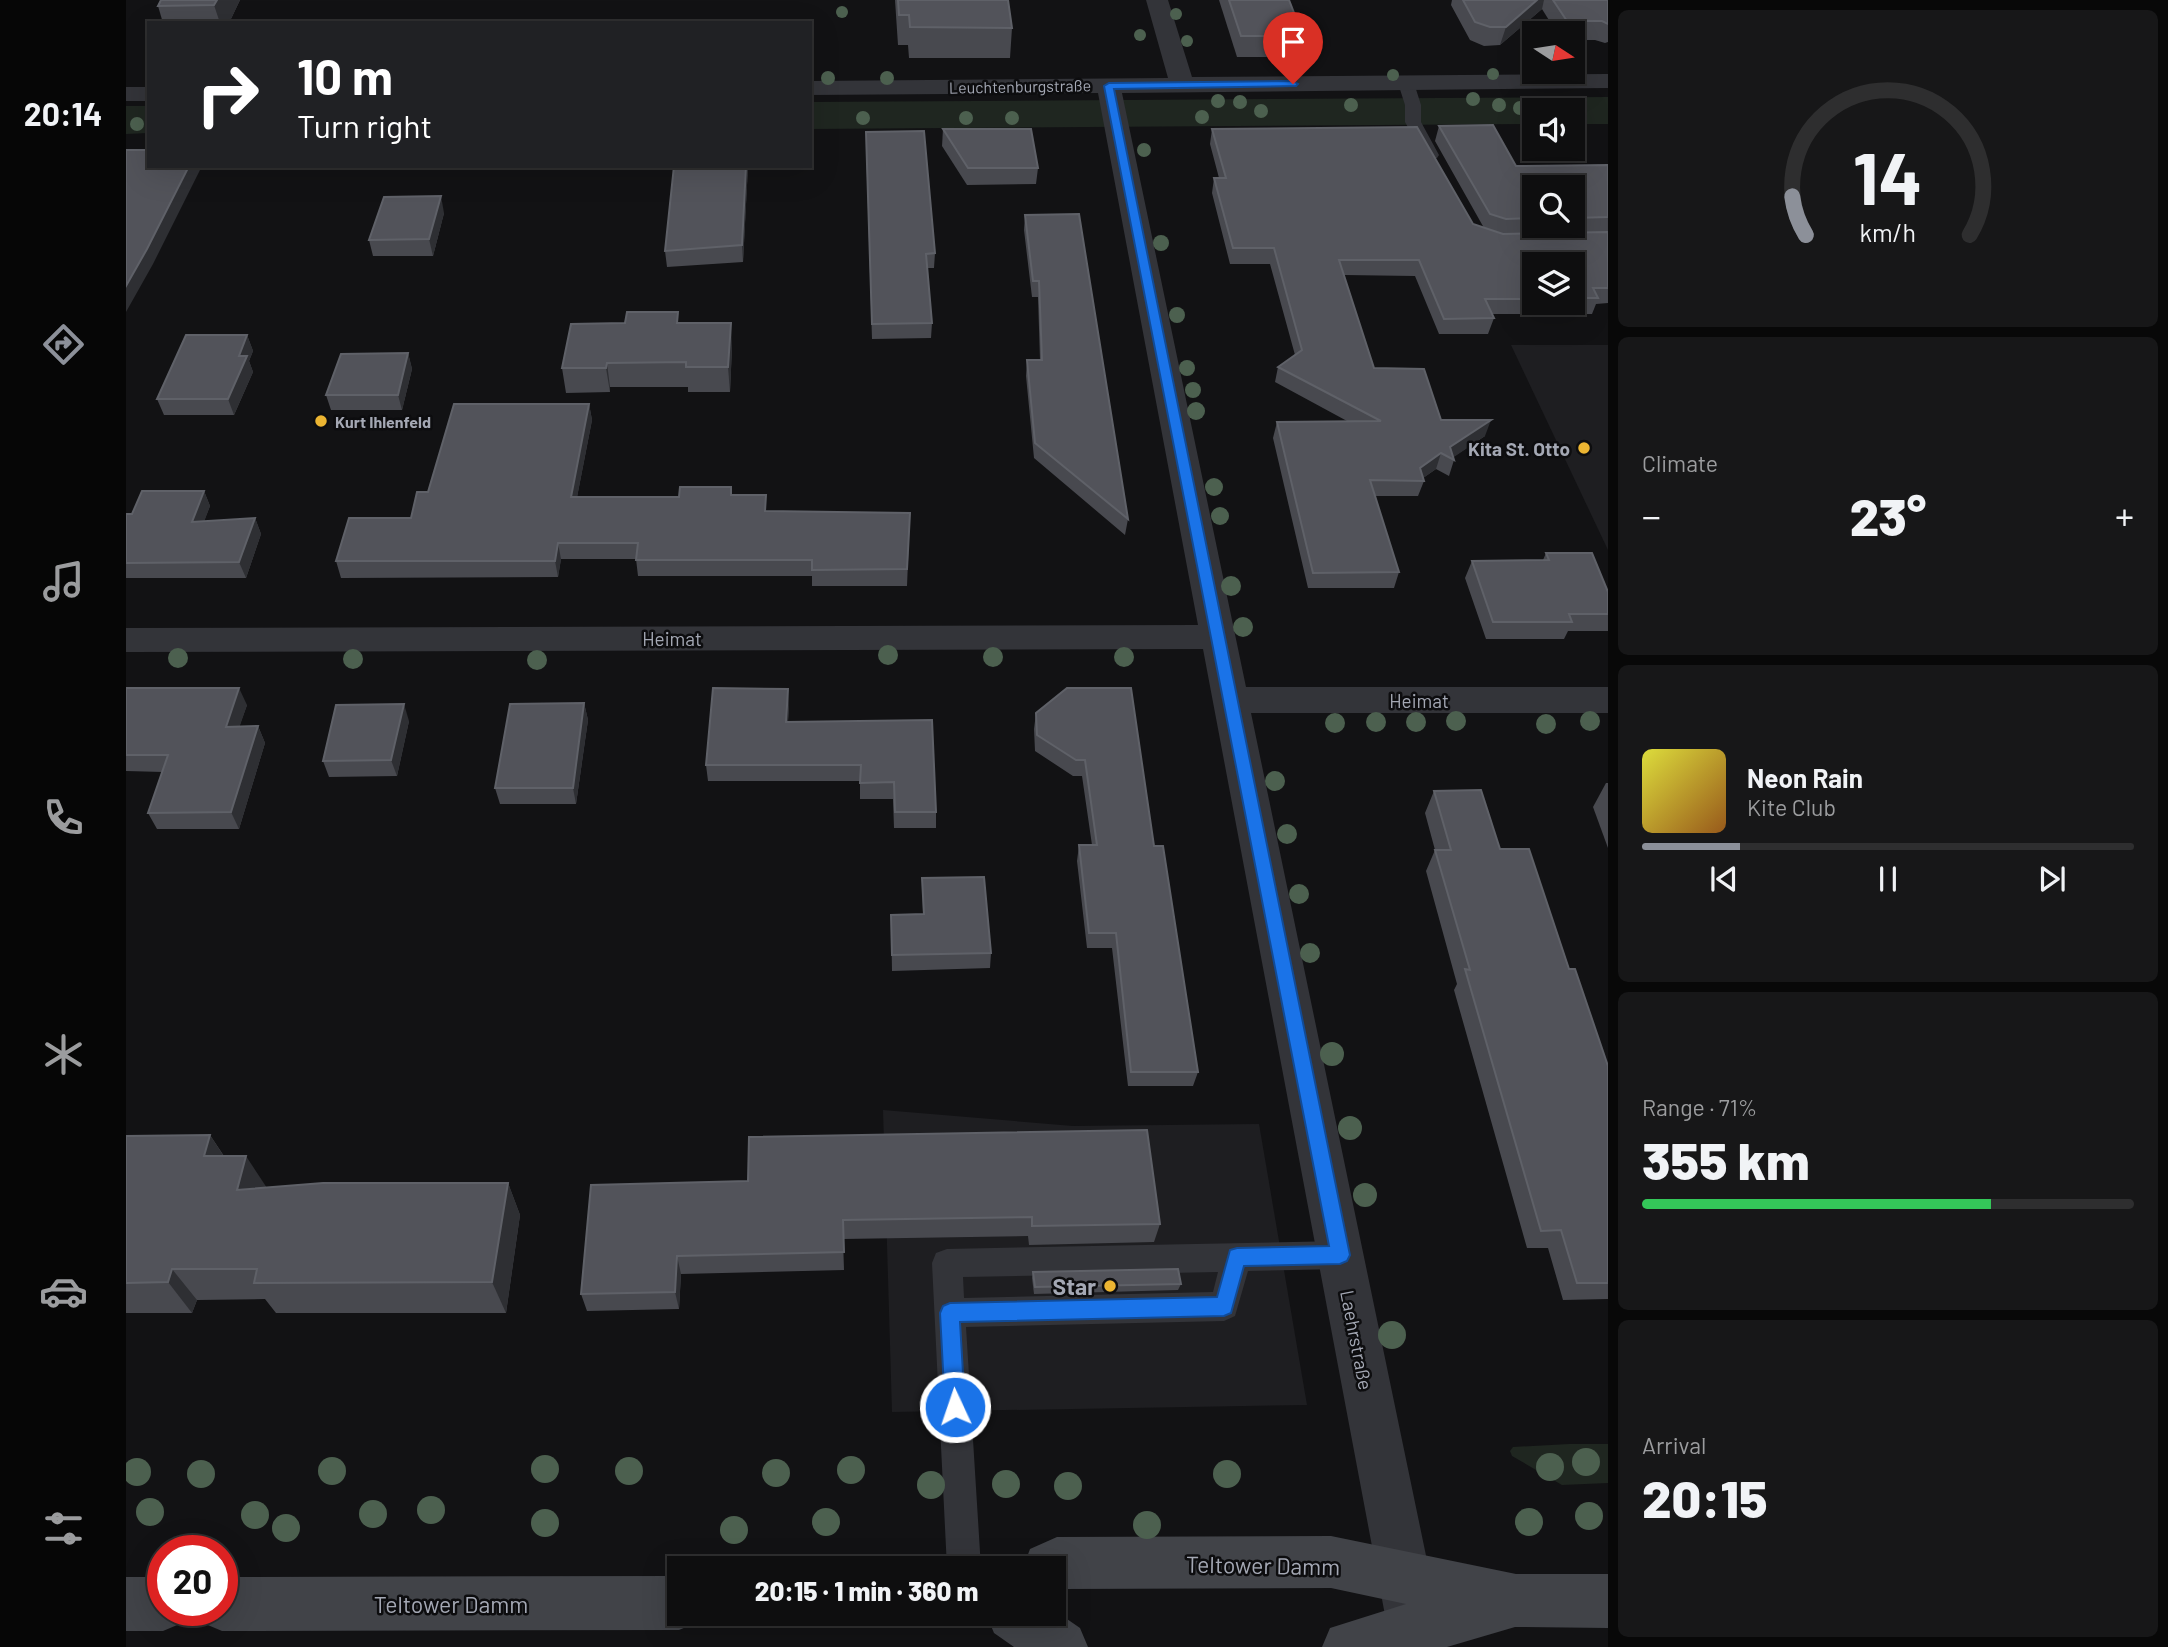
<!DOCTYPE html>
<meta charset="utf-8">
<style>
body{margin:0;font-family:Barlow,sans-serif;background:#171718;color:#f1f3f6;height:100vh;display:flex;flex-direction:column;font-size:26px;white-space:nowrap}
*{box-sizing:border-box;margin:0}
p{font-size:23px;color:#9b9c9e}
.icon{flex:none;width:38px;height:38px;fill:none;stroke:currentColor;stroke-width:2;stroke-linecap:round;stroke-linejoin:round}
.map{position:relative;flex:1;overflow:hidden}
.details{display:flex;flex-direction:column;gap:10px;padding:10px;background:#080808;width:560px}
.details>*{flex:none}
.banner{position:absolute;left:21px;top:21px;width:665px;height:147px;border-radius:0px;box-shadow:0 7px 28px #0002,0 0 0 2px #2e2e2f;background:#202124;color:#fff;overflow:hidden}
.needle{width:46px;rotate:102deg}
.buttons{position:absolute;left:1396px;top:21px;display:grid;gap:14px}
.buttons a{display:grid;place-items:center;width:63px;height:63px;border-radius:0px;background:#0e0e0f;box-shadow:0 7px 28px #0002,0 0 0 2px #2e2e2f;font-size:35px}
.speed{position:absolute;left:21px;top:1535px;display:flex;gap:14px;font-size:35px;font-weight:700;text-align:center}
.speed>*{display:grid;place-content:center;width:91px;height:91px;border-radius:50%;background:#0e0e0f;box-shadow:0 7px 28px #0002,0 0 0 2px #2e2e2f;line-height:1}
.speed .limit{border:10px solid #d22;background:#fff;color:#111}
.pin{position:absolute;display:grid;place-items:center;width:60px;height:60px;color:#fff;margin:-72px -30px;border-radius:50% 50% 50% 0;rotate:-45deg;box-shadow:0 0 7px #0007}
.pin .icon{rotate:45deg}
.me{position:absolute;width:77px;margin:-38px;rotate:357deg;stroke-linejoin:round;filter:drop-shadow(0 0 5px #0008)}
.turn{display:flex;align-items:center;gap:24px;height:147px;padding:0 35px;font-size:32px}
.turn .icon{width:91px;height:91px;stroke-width:2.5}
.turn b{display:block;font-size:49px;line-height:60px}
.big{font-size:52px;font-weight:800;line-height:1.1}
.details .widget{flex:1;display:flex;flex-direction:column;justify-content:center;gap:10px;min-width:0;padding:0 24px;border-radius:10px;background:#171718}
.details .dial{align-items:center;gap:0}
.dial svg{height:182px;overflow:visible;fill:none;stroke:#2e2e2f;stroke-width:7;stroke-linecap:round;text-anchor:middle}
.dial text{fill:#f1f3f6;stroke:none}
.song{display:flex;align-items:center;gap:21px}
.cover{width:84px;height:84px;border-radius:10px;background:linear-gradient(135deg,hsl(60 70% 55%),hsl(30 70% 35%))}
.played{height:7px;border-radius:4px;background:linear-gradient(90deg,#8c9099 20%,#2e2e2f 20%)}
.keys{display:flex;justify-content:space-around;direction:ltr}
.heat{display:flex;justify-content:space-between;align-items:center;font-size:38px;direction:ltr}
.charge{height:10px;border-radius:5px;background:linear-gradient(90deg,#34c759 71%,#2e2e2f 0)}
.trip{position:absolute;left:541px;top:1556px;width:399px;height:70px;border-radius:0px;background:#0e0e0f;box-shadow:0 7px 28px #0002,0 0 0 2px #2e2e2f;font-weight:800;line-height:70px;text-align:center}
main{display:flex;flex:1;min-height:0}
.dock{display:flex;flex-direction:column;width:126px;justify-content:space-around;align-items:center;background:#060606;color:#9b9c9e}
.dock .icon{width:49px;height:49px}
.dock .current{color:#8c9099}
.dock b{font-size:32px;color:#f1f3f6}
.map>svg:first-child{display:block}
</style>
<main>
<nav class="dock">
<b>20:14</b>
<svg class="icon current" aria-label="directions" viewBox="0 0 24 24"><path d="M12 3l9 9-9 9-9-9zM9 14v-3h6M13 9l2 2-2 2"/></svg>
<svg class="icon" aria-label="music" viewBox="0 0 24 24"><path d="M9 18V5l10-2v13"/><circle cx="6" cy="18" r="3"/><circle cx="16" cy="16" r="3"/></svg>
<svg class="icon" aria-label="phone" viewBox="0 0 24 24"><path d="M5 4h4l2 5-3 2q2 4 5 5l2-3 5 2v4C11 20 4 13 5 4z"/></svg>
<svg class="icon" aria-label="climate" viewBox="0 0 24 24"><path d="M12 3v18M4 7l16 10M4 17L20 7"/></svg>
<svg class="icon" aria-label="car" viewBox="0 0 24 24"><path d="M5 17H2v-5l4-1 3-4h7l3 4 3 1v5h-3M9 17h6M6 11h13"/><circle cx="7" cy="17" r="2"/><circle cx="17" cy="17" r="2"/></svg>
<svg class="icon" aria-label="filters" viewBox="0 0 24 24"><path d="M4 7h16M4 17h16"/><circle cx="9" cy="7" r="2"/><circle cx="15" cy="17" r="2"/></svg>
</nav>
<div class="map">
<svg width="1482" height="1647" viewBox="0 0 1482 1647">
<rect width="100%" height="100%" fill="#121214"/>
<!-- built -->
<g fill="#1e1e21">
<polygon points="1482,345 1482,550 1385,345"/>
<polygon points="757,1110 947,1126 1133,1124 1181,1405 766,1412"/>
</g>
<!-- green -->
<g fill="#1f2620">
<polygon points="1482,97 1482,124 1447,124 1447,110 1409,110 1409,124 684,129 684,102"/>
<polygon points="0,106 23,106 23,133 0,134"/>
<polygon points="1443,1444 1482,1444 1482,1483 1436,1485 1386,1456 1384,1451 1387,1447"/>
</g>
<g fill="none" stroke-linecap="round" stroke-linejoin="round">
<!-- lane -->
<g fill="#333439" fill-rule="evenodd">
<polygon points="1280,78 1288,83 1295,105 1295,122 1313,155 1311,158 1299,158 1279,122 1279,105 1272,83"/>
<path d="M1214 1241 1225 1245 1229 1255 1225 1265 1214 1269 1122 1271 1109 1316 1098 1321 840 1327 855 1568H821L806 1263 810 1253 821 1249ZM1092 1272 1087 1292 838 1298 837 1277Z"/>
</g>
<!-- street -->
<g fill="#333439" fill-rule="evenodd">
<polygon points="1020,0 1042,0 1066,77 1482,74 1482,88 996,93 1120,687 1482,687 1482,713 1125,713 1319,1647 1265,1647 1077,649 0,652 0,628 1072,625 972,93 684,95 684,81 1042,78"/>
<rect x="0" y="87" width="23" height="14"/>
</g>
<!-- secondary -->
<g fill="#414348" fill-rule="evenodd">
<polygon points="1205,1536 1390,1574 1482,1574 1482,1628 1389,1627 1321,1647 1196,1647 1204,1628 1280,1604 1205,1588 935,1589 928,1593 928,1568 897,1568 904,1549 931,1537"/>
<polygon points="553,1576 553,1614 575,1614 572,1622 553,1630 96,1631 77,1623 72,1610 96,1610 96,1577"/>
<polygon points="0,1577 37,1577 37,1610 61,1610 56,1623 37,1631 0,1631"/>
<polygon points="928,1610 954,1628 962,1647 888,1647 868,1633 860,1614 928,1614"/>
</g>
</g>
<!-- trees -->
<g fill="#4c604f">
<circle cx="716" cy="12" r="6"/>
<circle cx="1050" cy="14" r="6"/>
<circle cx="1014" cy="35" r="6"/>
<circle cx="1061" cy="41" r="6"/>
<circle cx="1367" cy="74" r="6"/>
<circle cx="1267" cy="75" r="6"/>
<circle cx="702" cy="78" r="7"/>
<circle cx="761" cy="78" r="7"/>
<circle cx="1347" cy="99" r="7"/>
<circle cx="1092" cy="101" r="7"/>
<circle cx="1114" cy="102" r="7"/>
<circle cx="1225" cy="105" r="7"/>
<circle cx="1373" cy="105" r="7"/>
<circle cx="1394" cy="108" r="7"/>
<circle cx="1135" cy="111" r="7"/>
<circle cx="1076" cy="117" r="7"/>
<circle cx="737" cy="118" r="7"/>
<circle cx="840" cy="118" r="7"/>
<circle cx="886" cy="118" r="7"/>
<circle cx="11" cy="124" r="7"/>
<circle cx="1018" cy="150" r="7"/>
<circle cx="1035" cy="243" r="8"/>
<circle cx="1051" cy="315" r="8"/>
<circle cx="1061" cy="368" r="8"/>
<circle cx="1067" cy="390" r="8"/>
<circle cx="1070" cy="411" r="9"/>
<circle cx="1088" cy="487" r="9"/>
<circle cx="1094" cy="516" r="9"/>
<circle cx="1105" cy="586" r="10"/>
<circle cx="1117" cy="627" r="10"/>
<circle cx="762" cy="655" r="10"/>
<circle cx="867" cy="657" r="10"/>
<circle cx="998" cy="657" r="10"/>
<circle cx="52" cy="658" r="10"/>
<circle cx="227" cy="659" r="10"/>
<circle cx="411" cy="660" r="10"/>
<circle cx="1330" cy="721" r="10"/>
<circle cx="1464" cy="721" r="10"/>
<circle cx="1250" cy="722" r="10"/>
<circle cx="1290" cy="722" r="10"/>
<circle cx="1209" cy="723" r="10"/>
<circle cx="1420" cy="724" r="10"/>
<circle cx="1149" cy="781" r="10"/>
<circle cx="1161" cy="834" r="10"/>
<circle cx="1173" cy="894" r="10"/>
<circle cx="1184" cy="953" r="10"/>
<circle cx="1206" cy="1054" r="12"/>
<circle cx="1224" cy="1128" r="12"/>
<circle cx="1239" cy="1195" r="12"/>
<circle cx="1266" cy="1335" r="14"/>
<circle cx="1460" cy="1462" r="14"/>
<circle cx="1424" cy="1467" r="14"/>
<circle cx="419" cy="1469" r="14"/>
<circle cx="725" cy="1470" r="14"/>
<circle cx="206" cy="1471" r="14"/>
<circle cx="503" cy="1471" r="14"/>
<circle cx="11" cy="1472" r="14"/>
<circle cx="650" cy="1473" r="14"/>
<circle cx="75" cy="1474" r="14"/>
<circle cx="1101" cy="1474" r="14"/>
<circle cx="880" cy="1484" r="14"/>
<circle cx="805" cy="1485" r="14"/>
<circle cx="942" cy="1486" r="14"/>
<circle cx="305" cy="1510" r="14"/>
<circle cx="24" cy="1512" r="14"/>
<circle cx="247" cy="1514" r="14"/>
<circle cx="129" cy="1515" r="14"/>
<circle cx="1463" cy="1516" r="14"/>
<circle cx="700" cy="1522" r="14"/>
<circle cx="1403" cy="1522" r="14"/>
<circle cx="419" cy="1523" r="14"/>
<circle cx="1021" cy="1525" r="14"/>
<circle cx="160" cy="1528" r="14"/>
<circle cx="608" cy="1530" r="14"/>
</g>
<!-- wall -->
<g fill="#48494f" fill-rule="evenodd">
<polygon points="35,0 114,0 103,23 37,23 32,6"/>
<polygon points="769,0 882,0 886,28 884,58 783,58 782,45 772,45"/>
<polygon points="1093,0 1163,0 1177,36 1172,57 1111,57"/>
<polygon points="1326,0 1482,0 1482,42 1479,43 1469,40 1447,40 1447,33 1431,33 1416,9 1374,45 1358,46 1344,40 1325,5"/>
<path d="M1313 126 1390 166 1482 165V303L1470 304 1466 314H1366L1368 318 1362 334H1313L1289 276 1218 275 1248 368 1315 420 1359 436 1327 457 1328 460 1323 476 1310 469 1297 478 1298 481 1292 496H1249L1273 572 1268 588H1182L1147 438 1151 422 1221 421 1149 382 1152 367 1169 355 1144 264H1104L1086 193 1088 178H1093L1084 144 1086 129 1358 228 1309 141ZM1409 187H1447V226H1409ZM1409 264H1447V303H1409Z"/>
<polygon points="817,129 912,168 910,184 841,185 816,146"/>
<polygon points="740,146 809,253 808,268 801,268 806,323 805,338 746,339"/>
<polygon points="622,166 617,262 541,267 539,251"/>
<polygon points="318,213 307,256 247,256 243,240"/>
<polygon points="899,215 1002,519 999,535 908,458 900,376 901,360 914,360 912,297 906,297 898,230"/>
<polygon points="499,323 553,323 606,347 604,392 562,392 562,387 484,387 484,392 440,393 436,368"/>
<polygon points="121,335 127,351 123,361 127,372 108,415 38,415 31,399"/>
<polygon points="282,353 286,369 276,410 205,410 200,395"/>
<polygon points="463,404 466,420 451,497 553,497 605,487 606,495 641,511 784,513 781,586 686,586 686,576 512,576 510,559 435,559 432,577 215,578 210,561 285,518 302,492"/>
<polygon points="78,491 84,506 78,521 129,518 135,534 120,578 0,578 0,514 6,514"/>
<polygon points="1420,553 1482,592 1482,631 1442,631 1438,639 1360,639 1339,578 1346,561 1417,560"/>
<polygon points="0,688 121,705 113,727 132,726 139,743 113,829 31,829 22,813 37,772 0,771"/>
<polygon points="941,688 1028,846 1072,1072 1067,1086 1002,1086 986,948 961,948 951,861 953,845 966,845 956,776 947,776 909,751 908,729 910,713"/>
<polygon points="458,703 462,720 450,804 374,804 369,788"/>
<polygon points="663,705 662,722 806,720 810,812 810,828 768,828 767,799 734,799 734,781 582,781 580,765"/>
<polygon points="283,721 271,776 203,777 197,761"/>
<polygon points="1480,783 1482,783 1482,848 1467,807"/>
<polygon points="1308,791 1374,849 1443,969 1482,1066 1482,1299 1437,1300 1422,1248 1401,1248 1328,990 1331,984 1300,871 1309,850 1299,813"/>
<polygon points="796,878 865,953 864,968 766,971 765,915 797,914"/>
<polygon points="84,1135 98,1156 140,1187 382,1183 394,1215 380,1313 150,1313 139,1299 71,1300 66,1313 0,1313 0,1136"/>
<polygon points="465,1185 1034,1224 1028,1242 903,1245 902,1236 717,1239 718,1270 555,1274 553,1309 461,1311 455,1294"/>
<polygon points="907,1272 1055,1284 1052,1290 908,1294 906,1278"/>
</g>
<!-- shaded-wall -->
<g fill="#2e2f33">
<polygon points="91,0 114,0 103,23 94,23 88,5"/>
<polygon points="1411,0 1418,0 1416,9 1374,45 1380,27"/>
<polygon points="63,166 76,166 27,264 0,312 0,286"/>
<polygon points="620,166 622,166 617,262 616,245"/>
<polygon points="315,196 318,213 307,256 303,239"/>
<polygon points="605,323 606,347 604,392 602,367"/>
<polygon points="121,335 127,351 123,361 127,372 108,415 102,399 113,356"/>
<polygon points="282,353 286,369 276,410 272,395"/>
<polygon points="481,363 484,387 484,392 480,368"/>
<polygon points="463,404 466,420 448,513 445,497"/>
<polygon points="1365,420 1359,436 1325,459 1324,447"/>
<polygon points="1315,453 1310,469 1293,481 1294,468"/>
<polygon points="78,491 84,506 72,538 66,522"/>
<polygon points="129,518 135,534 120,578 113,562"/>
<polygon points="432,543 435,559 432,577 429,561"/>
<polygon points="113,688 121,705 108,743 100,727"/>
<polygon points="662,689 663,705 661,738 660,722"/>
<polygon points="458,703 462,720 450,804 447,788"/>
<polygon points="278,704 283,721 271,776 265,760"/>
<polygon points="132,726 139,743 113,829 105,812"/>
<polygon points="84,1135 106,1169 78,1156"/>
<polygon points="120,1156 141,1188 111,1190"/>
<polygon points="382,1183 394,1215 380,1313 366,1282"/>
<polygon points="551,1256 555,1274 553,1309 549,1292"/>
<polygon points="46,1269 71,1300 66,1313 42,1282"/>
</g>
<!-- building -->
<g fill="#52535a" stroke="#5f6168" stroke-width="2">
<polygon points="35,0 91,0 88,5 32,6"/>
<polygon points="772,0 882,0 886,28 784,27 783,15 773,15"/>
<polygon points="1103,0 1163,0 1177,36 1115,36"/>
<polygon points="1337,0 1411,0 1380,27 1364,27 1349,22"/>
<polygon points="1427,0 1482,0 1482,24 1476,21 1441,21"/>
<polygon points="1367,125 1390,166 1482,165 1482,217 1447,218 1447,187 1409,187 1409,218 1380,219 1364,214 1313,126"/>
<polygon points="1291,127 1347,224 1377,234 1482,232 1482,288 1467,288 1472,298 1447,298 1447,264 1409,264 1409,299 1359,299 1368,318 1318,319 1293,260 1213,260 1248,368 1298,369 1315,420 1365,420 1324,447 1328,460 1315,453 1294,468 1298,481 1244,480 1273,572 1187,573 1151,422 1255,421 1152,367 1176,350 1148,248 1107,248 1088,178 1100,178 1086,129"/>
<polygon points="817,129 905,129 912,168 842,168"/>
<polygon points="798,131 809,253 800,254 806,323 746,324 740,132"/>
<polygon points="0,150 23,150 23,166 63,166 21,249 0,286"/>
<polygon points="548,166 620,166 616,245 539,251"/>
<polygon points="315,196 303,239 243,240 258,197"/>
<polygon points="953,214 1002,519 909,443 901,360 916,360 913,281 907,281 899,215"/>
<polygon points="501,312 552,312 551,323 605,323 602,367 560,367 560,362 481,363 480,368 436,368 445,324 499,323"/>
<polygon points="60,335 121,335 113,356 121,356 102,399 31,399"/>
<polygon points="282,353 272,395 200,395 215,354"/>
<polygon points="328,404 463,404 445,497 553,497 554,487 605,487 605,495 640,495 639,511 784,513 781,569 686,570 686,560 510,560 512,543 432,543 429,561 210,561 223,518 285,518 291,492 302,492"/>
<polygon points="16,491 78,491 66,522 129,518 113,562 0,563 0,514 6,514"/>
<polygon points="1420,553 1466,553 1482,592 1482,614 1443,614 1446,622 1367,622 1346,561 1423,560"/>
<polygon points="0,688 113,688 100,727 132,726 105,812 22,813 42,755 0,755"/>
<polygon points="587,688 662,689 660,722 806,720 810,812 769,812 768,782 734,783 735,765 580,765"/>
<polygon points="941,688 1005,688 1028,846 1037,846 1072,1072 1005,1072 990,933 963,933 953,845 971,845 959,760 950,760 911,735 910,713"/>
<polygon points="458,703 447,788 369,788 384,704"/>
<polygon points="278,704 265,760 197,761 210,705"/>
<polygon points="1355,790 1374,849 1403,849 1443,969 1449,969 1482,1066 1482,1283 1451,1283 1435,1230 1415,1231 1339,969 1344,970 1309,850 1325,850 1308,791"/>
<polygon points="858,877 865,953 766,955 765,915 798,914 796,878"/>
<polygon points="1021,1130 1034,1224 906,1226 906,1217 717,1220 718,1252 551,1256 549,1292 455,1294 465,1185 622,1181 623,1137"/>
<polygon points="84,1135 78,1156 120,1156 111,1190 197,1183 382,1183 366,1282 128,1283 131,1269 46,1269 42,1282 0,1283 0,1136"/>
<polygon points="1052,1269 1055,1284 909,1287 907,1272"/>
</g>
<!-- route -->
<polygon fill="#1a73e8" stroke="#114b97" stroke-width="2" points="1167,81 1172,84 1170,86 988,89 1224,1255 1221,1261 1214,1264 1118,1266 1105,1313 1098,1316 834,1322 839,1407 836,1414 829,1417 822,1414 819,1407 814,1313 817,1306 824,1303 1091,1297 1104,1250 1111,1248 1203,1246 978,86 983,83"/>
<!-- markers -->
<g fill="#ecb532" stroke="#0d0d0f" stroke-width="2.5">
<circle cx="195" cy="421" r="7"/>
<circle cx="1458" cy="448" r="7"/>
<circle cx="984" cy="1286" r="7"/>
</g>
<g text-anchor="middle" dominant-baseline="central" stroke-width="5" stroke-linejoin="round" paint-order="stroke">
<!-- far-street labels -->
<g font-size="16" fill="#a4a8b4" stroke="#0d0d0f">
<text transform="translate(894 86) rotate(-1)">Leuchtenburgstraße</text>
</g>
<!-- far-poi labels -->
<g font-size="16" font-weight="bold" fill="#a4a8b4" stroke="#0d0d0f" text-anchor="start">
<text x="209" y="421">Kurt Ihlenfeld</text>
</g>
<!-- poi labels -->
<g font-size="19" font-weight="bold" fill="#a4a8b4" stroke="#0d0d0f" text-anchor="end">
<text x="1444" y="448">Kita St. Otto</text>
</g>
<!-- street labels -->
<g font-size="19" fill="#a4a8b4" stroke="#0d0d0f">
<text x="546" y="638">Heimat</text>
<text x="1293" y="700">Heimat</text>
<text transform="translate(1231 1340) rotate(79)">Laehrstraße</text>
</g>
<!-- near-poi labels -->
<g font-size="23" font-weight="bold" fill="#a4a8b4" stroke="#0d0d0f" text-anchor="end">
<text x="970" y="1286">Star</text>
</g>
<!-- near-street labels -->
<g font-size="23" fill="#a4a8b4" stroke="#0d0d0f">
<text transform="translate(1137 1565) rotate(1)">Teltower Damm</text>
<text x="325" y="1604">Teltower Damm</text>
</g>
</g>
</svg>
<div class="buttons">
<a><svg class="needle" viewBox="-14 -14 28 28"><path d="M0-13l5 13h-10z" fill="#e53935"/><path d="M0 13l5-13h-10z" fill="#9b9c9e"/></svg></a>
<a><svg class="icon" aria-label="sound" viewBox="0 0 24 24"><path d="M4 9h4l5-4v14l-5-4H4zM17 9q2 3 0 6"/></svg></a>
<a><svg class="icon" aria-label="search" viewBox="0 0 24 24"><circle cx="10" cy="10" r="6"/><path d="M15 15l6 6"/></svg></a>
<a><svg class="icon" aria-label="layers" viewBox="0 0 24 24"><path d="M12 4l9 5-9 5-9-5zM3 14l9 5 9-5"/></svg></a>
</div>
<div class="speed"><div class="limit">20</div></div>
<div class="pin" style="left:1167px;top:84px;background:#d93025"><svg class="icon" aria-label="arrive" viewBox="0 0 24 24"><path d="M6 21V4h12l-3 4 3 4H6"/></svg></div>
<svg class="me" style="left:829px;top:1407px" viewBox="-20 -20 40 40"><circle r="17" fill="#1a73e8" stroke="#fff" stroke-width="3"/><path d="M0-11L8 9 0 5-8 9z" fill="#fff"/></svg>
<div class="trip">20:15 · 1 min · 360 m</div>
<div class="banner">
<div class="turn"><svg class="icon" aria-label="right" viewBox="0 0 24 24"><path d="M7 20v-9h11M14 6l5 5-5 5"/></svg><div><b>10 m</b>Turn right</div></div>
</div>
</div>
<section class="details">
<div class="widget dial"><svg viewBox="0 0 100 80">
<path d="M14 69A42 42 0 1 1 86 69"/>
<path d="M14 69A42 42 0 0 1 8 52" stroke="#8c9099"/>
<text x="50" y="56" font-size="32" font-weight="700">14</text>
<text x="50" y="72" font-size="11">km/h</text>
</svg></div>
<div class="widget"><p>Climate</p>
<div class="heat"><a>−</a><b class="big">23°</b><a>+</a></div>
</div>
<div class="widget">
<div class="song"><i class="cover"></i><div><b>Neon Rain</b><p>Kite Club</p></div></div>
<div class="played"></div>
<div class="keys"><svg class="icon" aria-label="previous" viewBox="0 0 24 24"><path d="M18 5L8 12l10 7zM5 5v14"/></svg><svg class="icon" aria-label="pause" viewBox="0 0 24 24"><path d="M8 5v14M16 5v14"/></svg><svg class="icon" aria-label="next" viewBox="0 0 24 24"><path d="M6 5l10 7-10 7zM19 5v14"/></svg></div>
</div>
<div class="widget"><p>Range · 71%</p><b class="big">355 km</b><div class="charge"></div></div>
<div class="widget"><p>Arrival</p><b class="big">20:15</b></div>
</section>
</main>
